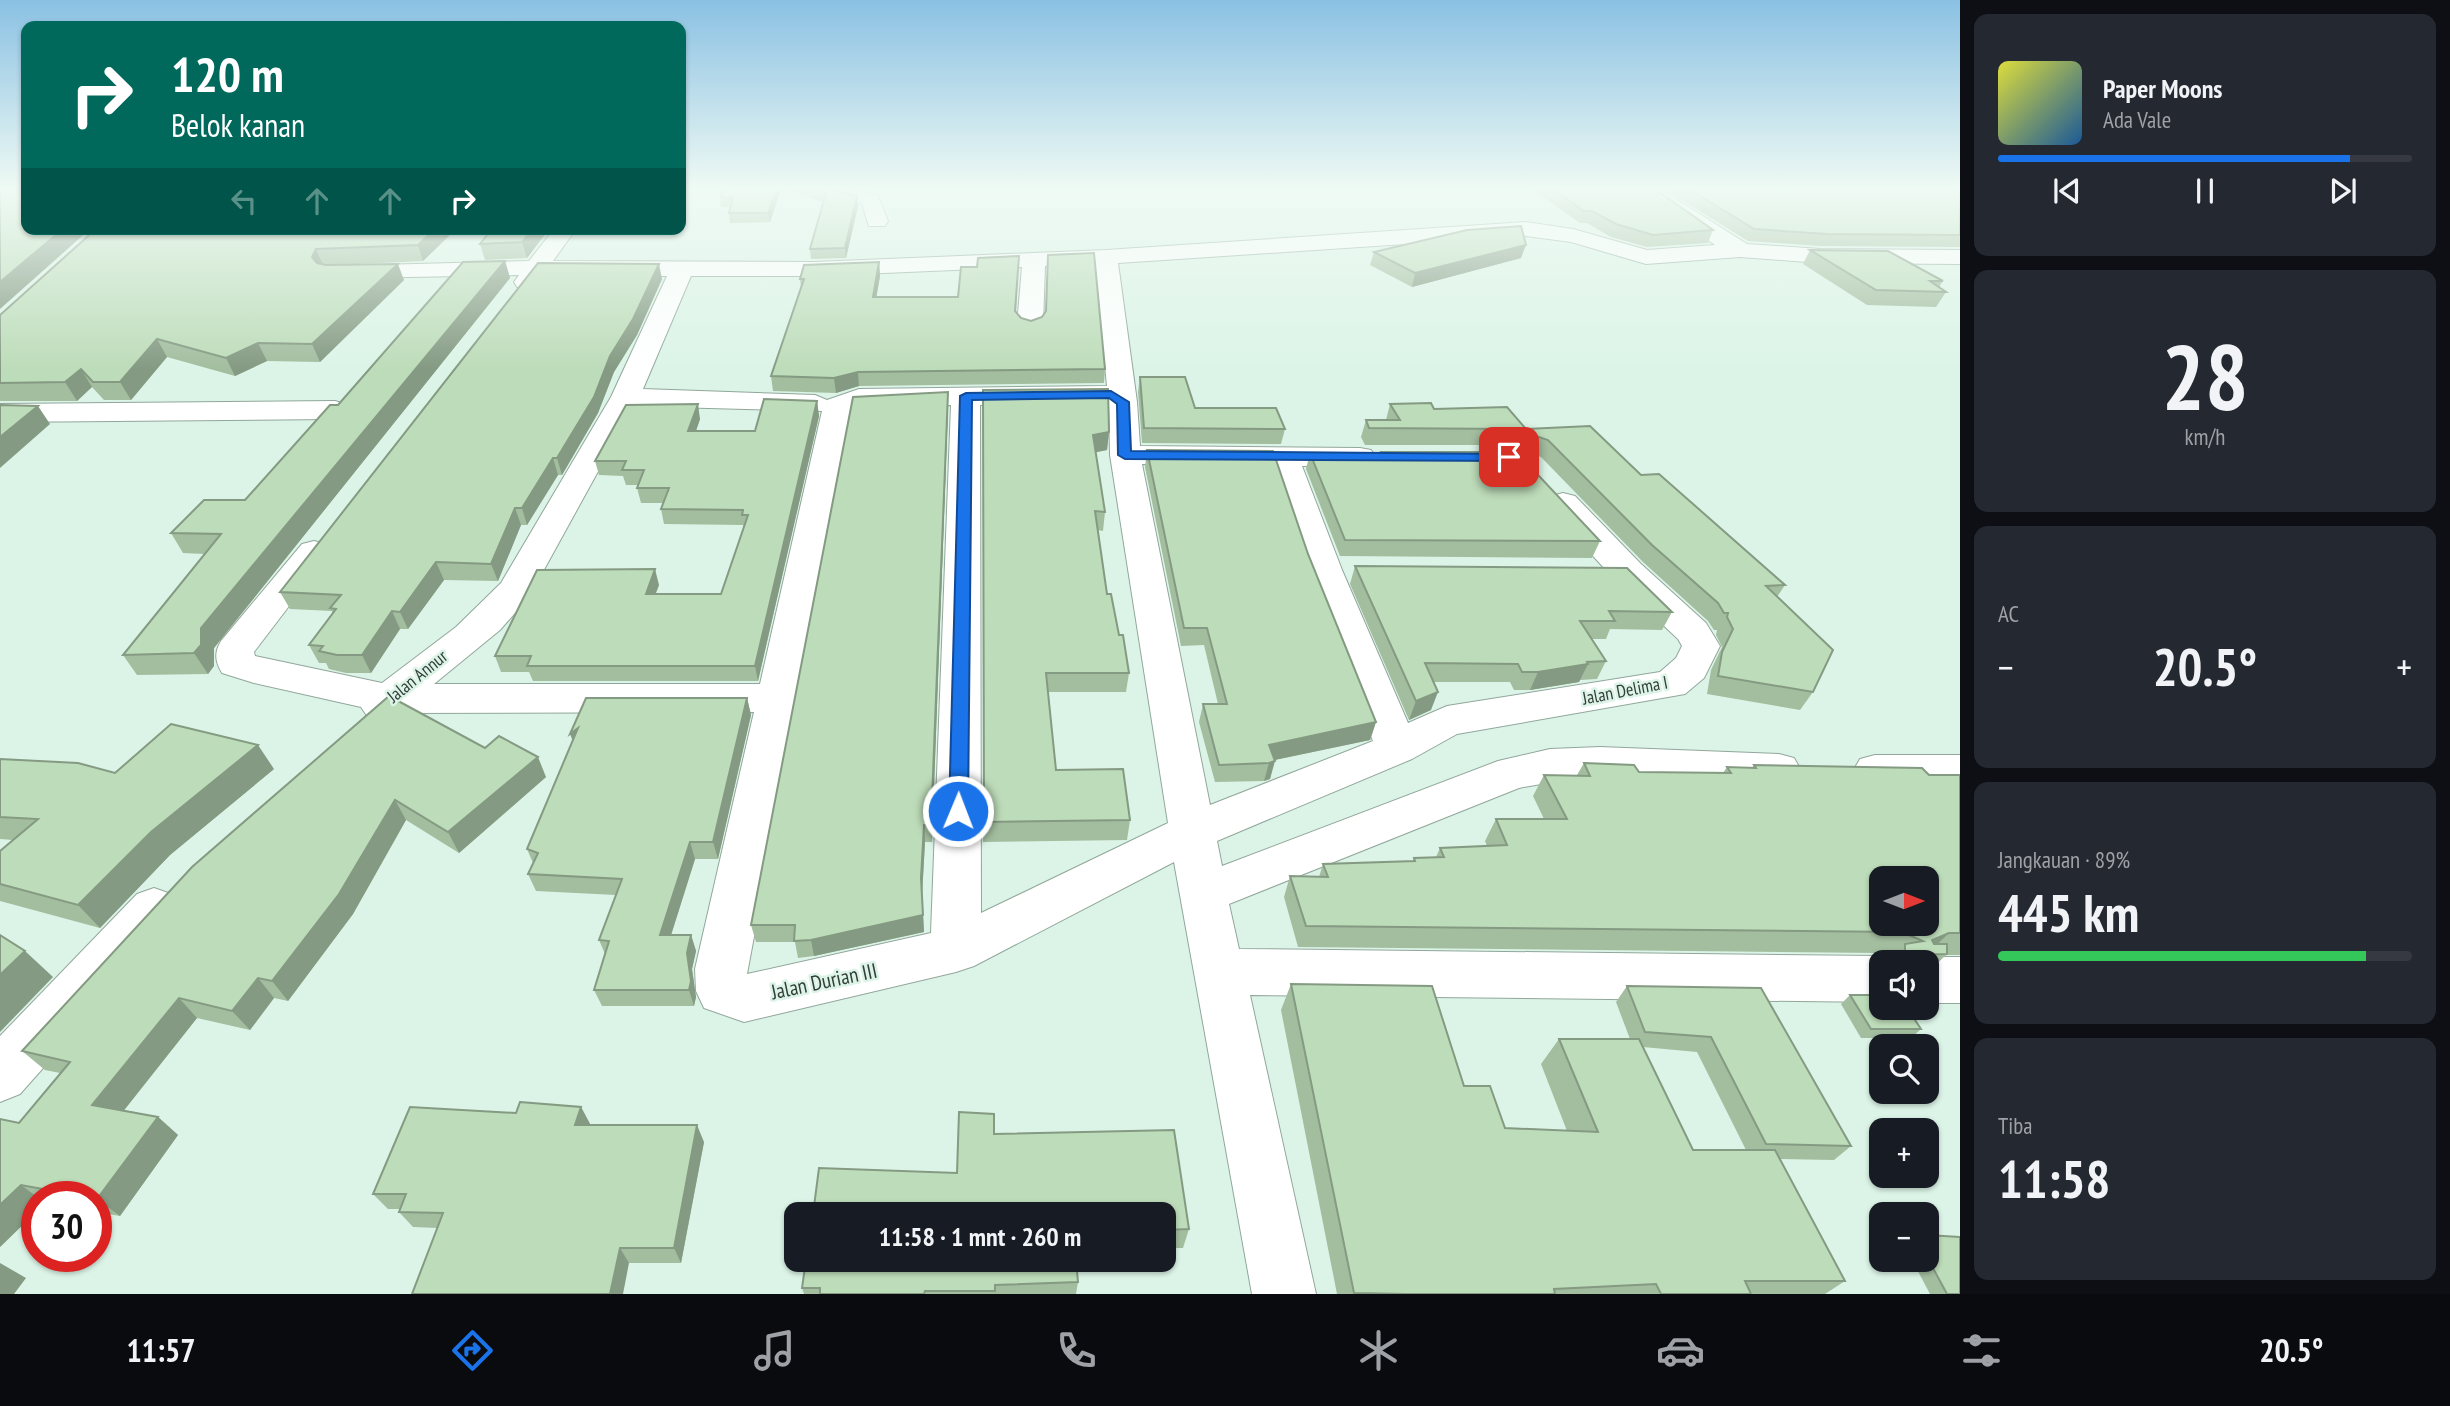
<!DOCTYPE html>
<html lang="id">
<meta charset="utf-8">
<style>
body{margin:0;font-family:"PT Sans Narrow",sans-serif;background:#242831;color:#f1f3f6;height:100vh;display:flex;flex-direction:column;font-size:26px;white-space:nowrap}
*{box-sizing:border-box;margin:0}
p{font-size:23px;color:#9ea1a6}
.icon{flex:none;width:38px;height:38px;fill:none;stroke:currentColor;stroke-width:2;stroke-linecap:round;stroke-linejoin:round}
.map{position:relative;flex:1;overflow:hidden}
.drawer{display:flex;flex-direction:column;gap:14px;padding:14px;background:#0d0f14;width:490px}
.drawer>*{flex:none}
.guide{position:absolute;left:21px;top:21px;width:665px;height:214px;border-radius:14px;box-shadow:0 2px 5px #0004;background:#00695c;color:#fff;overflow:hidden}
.needle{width:46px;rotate:90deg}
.tools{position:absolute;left:1869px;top:866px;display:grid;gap:14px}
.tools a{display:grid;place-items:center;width:70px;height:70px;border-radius:14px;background:#171b24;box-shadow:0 2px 5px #0004;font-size:35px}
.speed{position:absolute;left:21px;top:1181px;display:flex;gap:14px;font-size:35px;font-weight:700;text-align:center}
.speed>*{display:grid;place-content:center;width:91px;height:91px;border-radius:50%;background:#171b24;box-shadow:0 2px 5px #0004;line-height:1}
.speed .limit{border:10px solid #d22;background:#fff;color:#111}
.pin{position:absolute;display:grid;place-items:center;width:60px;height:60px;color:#fff;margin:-30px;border-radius:14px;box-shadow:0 4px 10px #0006}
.me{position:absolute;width:77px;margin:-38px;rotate:1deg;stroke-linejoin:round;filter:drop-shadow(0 0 5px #0008)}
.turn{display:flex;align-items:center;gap:24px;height:147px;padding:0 35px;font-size:32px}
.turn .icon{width:91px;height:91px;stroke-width:2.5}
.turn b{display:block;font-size:49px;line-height:60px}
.lanes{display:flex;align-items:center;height:66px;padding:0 35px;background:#0003;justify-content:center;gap:35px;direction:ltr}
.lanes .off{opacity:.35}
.big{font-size:52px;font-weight:800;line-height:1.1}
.drawer .tile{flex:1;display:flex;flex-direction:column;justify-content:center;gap:10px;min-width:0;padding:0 24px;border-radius:14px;background:#242831}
.drawer .dial{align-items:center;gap:0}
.dial b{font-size:91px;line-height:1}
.song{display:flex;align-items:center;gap:21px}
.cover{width:84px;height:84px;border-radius:10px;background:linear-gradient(135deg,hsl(60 70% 55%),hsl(210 70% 35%))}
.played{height:7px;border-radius:4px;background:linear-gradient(90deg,#1a73e8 85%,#363941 85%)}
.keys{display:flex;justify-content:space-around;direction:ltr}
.heat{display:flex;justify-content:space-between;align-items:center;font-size:38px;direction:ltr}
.charge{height:10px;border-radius:5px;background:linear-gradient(90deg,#34c759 89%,#363941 0)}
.trip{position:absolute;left:784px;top:1202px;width:392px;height:70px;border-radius:14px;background:#171b24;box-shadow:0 2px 5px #0004;font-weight:800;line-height:70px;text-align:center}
.tab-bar{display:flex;height:112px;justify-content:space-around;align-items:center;background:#090b0e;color:#9ea1a6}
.tab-bar .icon{width:49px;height:49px}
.tab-bar .active{color:#1a73e8}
.tab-bar b{font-size:32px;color:#f1f3f6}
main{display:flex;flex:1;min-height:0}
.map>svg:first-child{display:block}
</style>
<main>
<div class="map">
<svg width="1960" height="1294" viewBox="0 0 1960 1294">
<rect width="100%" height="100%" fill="#dcf4e7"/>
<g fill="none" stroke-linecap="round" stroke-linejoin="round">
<defs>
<g id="street">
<polygon points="833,189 853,189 878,196 888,221 885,226 869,226 862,204 838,198"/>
<path d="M1636 189H1660L1747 244 1820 249 1960 250V264L1820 263 1740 257 1646 264 1571 242 1526 236 1118 263 1137 402 1140 446 1360 448 1371 450 1376 457 1371 464 1360 466H1302L1342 570 1408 723 1447 706 1660 672 1676 658 1682 646 1678 639 1615 580 1551 510 1547 503 1551 496 1563 493 1575 496 1641 564 1706 623 1720 646 1704 678 1685 694 1457 734 1412 759 1217 841 1222 866 1498 761 1550 749 1600 747 1779 754 1794 758 1801 770 1794 782 1779 786C1695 783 1601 770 1519 788L1229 904 1239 949 1881 956 1899 962H1881V1002L1250 995 1316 1294H1252L1174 862 974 966 956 972 744 1022 704 1008 696 991 695 969 754 712 399 713 381 720 367 716 361 707 254 683 222 673C215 661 214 653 221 641L302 544 314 541 326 544 331 551 254 652 255 656 382 683 456 627 501 583 611 397 667 276 543 275 535 287 526 289 517 287 514 282 519 275 349 278 341 276 337 271 341 266 529 261 554 229H576L553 261 814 262 1106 250 1526 222 1573 229 1647 250 1715 245ZM1095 264 1107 386 859 389 827 400 815 395 643 389 691 276H814L1022 267 1017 325 1021 330 1030 333 1039 330 1043 325 1045 266ZM1105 403 1109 405 1110 455 1168 823 981 913 980 405ZM951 405 931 933 747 974 852 410 862 407ZM634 406 822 411 760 684H434L500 630 529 597ZM1142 464 1271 466 1306 570 1373 741 1210 805Z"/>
<polygon points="335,401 345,404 350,410 345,416 335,419 0,422 0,404"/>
<polygon points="1875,755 1960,755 1960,787 1875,787 1860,783 1853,771 1860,759"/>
<polygon points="154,888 171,894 178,909 171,924 20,1094 0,1102 0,1036 137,894"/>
<polygon points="1927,957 1960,957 1960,1003 1927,1003 1927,962 1912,962"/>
</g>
</defs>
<!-- street casing -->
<use href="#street" stroke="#91a79b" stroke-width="2"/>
<!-- street -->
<use href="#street" fill="#fff" fill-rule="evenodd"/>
</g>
<!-- wall -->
<g fill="#a3bd9f" fill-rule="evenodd">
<polygon points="781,189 770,222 730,223 729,213 730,207 721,207 720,197"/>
<polygon points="783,189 835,189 837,191 858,206 846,258 811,259 810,249 823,202"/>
<polygon points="1532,189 1655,189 1713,230 1708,243 1647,247 1611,237 1587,223 1580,223"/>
<polygon points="1664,189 1960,189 1960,247 1820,246 1748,241"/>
<polygon points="96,229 456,229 423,261 337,265 404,280 320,362 267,361 235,376 167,357 131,400 104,400 92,387 77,401 0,401 0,315"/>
<polygon points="490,229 549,229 527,258 485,260 480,244 491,230"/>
<polygon points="1810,250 1943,281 1939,287 1946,292 1936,307 1867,305 1803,264"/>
<polygon points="1374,252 1521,258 1412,287 1370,265"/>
<polygon points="1019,256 1016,312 1021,318 1105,369 1104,383 859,386 836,393 773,391 771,376 801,288 800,279 879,262 880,276 876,297 958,297 977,267"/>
<polygon points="505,261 510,278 214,648 214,666 208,674 137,675 123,655 205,554 183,553 171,533 245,500 338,405"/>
<polygon points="662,279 637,335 614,372 598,413 562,475 558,475 527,525 521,525 498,581 444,580 408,629 400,629 371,673 346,673 329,669 326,663 319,663 309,645 332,613 332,611 290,609 280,592"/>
<polygon points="1140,377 1195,408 1285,429 1281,444 1142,443 1138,392"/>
<polygon points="983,390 1109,432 1107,450 1096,452 1105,512 1103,531 1098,530 1107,594 1129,673 1126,692 1048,692 1056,770 1130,820 1127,840 983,842"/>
<polygon points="817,401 819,416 758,681 533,681 529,672 501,672 495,656 659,585 655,594 721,594 744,527 743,525 664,524 661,509 663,503 641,503 637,488 638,485 626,485 623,476 599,475 595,461 700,419 696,431 755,431"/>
<polygon points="1390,404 1434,409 1526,429 1641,475 1785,585 1777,597 1813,692 1800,710 1707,694 1711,670 1722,647 1716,635 1717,630 1714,630 1708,621 1643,562 1541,457 1509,445 1365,445 1361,437 1366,420 1386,420"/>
<polygon points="948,408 932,842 925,842 922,895 924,932 814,956 798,958 795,942 756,942 751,925"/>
<polygon points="1147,450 1308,554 1376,722 1370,740 1274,760 1270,779 1264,781 1215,782 1199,722 1203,704 1218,704 1204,645 1181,646 1145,467"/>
<polygon points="1381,452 1600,541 1592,558 1340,556 1306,469 1310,453 1380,456"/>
<polygon points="1355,566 1672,612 1662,630 1610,629 1606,639 1592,639 1606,661 1597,679 1580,680 1579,682 1530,690 1514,690 1510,682 1433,682 1431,710 1409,720 1350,584"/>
<polygon points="747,698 751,715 718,859 695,859 671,935 691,935 696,951 692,969 696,997 694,1006 602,1006 594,990 605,954 599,940 616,895 536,891 528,874 533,863 527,849"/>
<polygon points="485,748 546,777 459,853 406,820 353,914 288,1001 274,998 250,1030 197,1018 124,1110 158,1117 178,1135 120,1216 96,1212 96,1197 37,1197 37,1211 0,1247 0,1119 19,1123 60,1073 45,1070 22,1051 192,867"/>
<polygon points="0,759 115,773 274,769 170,855 100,928 0,901 0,851 13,840 0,839"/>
<polygon points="1584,763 1639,772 1723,773 1727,767 1752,768 1754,765 1929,775 1960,775 1960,955 1946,955 1927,973 1927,962 1886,962 1891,958 1881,953 1298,947 1284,897 1290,876 1319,877 1323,864 1412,862 1414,858 1436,857 1440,848 1487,846 1485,841 1496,819 1544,819 1533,796 1544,775 1577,775"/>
<path d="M1291 984 1464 1086 1505 1128 1567 1131 1541 1064 1559 1039H1630L1616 1002 1627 986 1761 988 1851 1146 1834 1160 1779 1159 1845 1281 1825 1294H1337L1281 1010ZM1643 1047 1697 1052 1746 1150H1693Z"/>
<polygon points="1850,995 1921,1029 1911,1038 1861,1038 1841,1004"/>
<polygon points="581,1107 590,1124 590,1125 704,1142 681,1263 629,1263 438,1228 413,1227 399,1212 400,1209 388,1209 373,1194 516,1113"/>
<polygon points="959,1112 994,1114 994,1134 1174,1130 1189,1229 1183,1248 1164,1248 1164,1214 813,1214 819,1168 957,1173"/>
<polygon points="1927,1235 1960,1294 1930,1294 1912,1260 1927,1260"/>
<polygon points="1078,1282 1076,1294 804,1294 802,1288"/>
</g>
<!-- shaded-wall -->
<g fill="#849a82">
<polygon points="777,189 781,189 770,222 768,213"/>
<polygon points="857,196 858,206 846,258 845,248"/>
<polygon points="63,229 90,229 0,309 0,282"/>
<polygon points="435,229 456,229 423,261 418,245"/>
<polygon points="533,229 549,229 527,258 522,242"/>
<polygon points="1526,245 1521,258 1412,287 1415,273"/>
<polygon points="316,249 323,265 319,274 312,257"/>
<polygon points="505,261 510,278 214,648 214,666 208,674 194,653 201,628"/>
<polygon points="879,262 880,276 874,311 873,297"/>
<polygon points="398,264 404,280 320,362 312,344"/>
<polygon points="659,264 662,279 637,335 614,372 598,413 562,475 557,458"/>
<polygon points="157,339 167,357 131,400 120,382"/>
<polygon points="258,343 267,361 235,376 226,358"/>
<polygon points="81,369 92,387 77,401 65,382"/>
<polygon points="858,372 859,386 836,393 834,378"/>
<polygon points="948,392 948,408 932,842 931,825"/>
<polygon points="817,401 819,416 758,681 755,666"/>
<polygon points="698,404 700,419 691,445 688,431"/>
<polygon points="38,406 50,424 0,468 0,437"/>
<polygon points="1109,432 1107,450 1092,453 1093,435"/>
<polygon points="553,458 558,475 527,525 522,508"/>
<polygon points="515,508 521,525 498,581 491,564"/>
<polygon points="436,562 444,580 408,629 400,612"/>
<polygon points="655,569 659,585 650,609 646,594"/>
<polygon points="392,611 400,629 371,673 362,655"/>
<polygon points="1588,664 1579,682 1530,690 1538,672"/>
<polygon points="1438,692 1431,710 1409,720 1416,701"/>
<polygon points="747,698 751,715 718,859 713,842"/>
<polygon points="1376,722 1370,740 1265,762 1269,745"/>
<polygon points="578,728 577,751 570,734"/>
<polygon points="258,745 274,769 170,855 100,928 78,905 151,832"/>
<polygon points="538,757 546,777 459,853 448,832"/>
<polygon points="1275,761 1270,779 1264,781 1269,763"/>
<polygon points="395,800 406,820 353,914 288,1001 272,981"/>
<polygon points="924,825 925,842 922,895 924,932 814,956 811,940 921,878"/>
<polygon points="690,842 695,859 666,951 660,935"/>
<polygon points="1949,933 1927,954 1932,940"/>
<polygon points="691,935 696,951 692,969 696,997 694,1006 689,990 687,953"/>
<polygon points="25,951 53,977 0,1032 0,975"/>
<polygon points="258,978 274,998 250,1030 232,1011"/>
<polygon points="179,998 197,1018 114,1123 92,1105"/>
<polygon points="581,1107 590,1124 584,1142 575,1125"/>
<polygon points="158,1117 178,1135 120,1216 97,1199"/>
<polygon points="697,1125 704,1142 681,1263 674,1248"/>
<polygon points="21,1185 37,1197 37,1211 0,1247 0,1205"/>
<polygon points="620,1248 629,1263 623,1294 610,1294"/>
<polygon points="0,1263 26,1278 14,1294 0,1294"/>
</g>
<!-- building -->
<g fill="#bddcb9" stroke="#849a82" stroke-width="2" fill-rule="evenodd">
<polygon points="0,189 26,189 26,229 63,229 0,282"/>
<polygon points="725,189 777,189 768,213 729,213 733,198 720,197"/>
<polygon points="812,189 835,189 837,191 857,196 845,248 810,249 826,193"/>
<polygon points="1553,189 1655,189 1713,230 1653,235 1616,224 1592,211 1584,211"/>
<polygon points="1689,189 1960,189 1960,235 1827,234 1754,229"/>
<polygon points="1521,226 1526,245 1415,273 1374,252 1467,230"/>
<polygon points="96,229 435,229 418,245 316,249 312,257 317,263 326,265 398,264 312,344 258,343 226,358 157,339 120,382 93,382 81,369 65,382 0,383 0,315"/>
<polygon points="492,229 533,229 522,242 480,244"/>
<polygon points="1810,250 1888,251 1943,281 1930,281 1946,292 1876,290"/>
<polygon points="1094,253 1105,369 858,372 834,378 771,376 804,279 800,279 804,265 879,262 873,297 958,297 961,267 977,267 978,258 1019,256 1015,311 1021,318 1031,321 1042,317 1046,311 1048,255"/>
<polygon points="505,261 201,628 201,645 194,653 123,655 221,534 171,533 204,500 245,500 330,405 338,405 463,262"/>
<polygon points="538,263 659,264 633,319 610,356 594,397 557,458 553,458 522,508 515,508 491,564 436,562 400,612 392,611 362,655 337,655 319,651 323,646 309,645 336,609 330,608 341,595 280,592"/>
<polygon points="1140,377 1185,377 1195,408 1276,408 1285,429 1144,428"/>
<polygon points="1108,389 1109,432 1093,435 1105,512 1095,511 1107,594 1111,594 1119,635 1123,635 1129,673 1046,673 1056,770 1123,769 1130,820 984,822 983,390"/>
<polygon points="948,392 931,825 924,825 921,878 923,915 811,940 794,941 795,925 751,925 853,397"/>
<polygon points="764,399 817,401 755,666 527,666 531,656 495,656 537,570 655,569 646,594 721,594 748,515 742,515 743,510 661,509 669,488 637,488 644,470 622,470 626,461 595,461 626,405 698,404 688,431 755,431"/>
<polygon points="1431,403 1434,409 1507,407 1526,429 1590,426 1641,475 1659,474 1785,585 1766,586 1833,650 1813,692 1718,676 1722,652 1733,629 1727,617 1728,613 1724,613 1718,603 1652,545 1548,440 1515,429 1369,428 1366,420 1400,420 1390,404"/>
<polygon points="0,405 38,406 0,437"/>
<polygon points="1147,450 1273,451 1308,554 1376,722 1269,745 1275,761 1269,763 1219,765 1203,704 1227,704 1207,628 1184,628"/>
<polygon points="1381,452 1510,452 1523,459 1600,541 1345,540 1310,453 1383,456"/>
<polygon points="1355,566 1627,568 1672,612 1609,611 1615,621 1580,621 1606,661 1587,662 1588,664 1538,672 1522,672 1518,664 1425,663 1438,692 1416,701"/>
<polygon points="389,696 485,748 499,736 538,757 448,832 395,800 339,894 272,981 258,978 232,1011 179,998 92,1105 158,1117 97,1199 96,1197 87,1197 21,1185 0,1205 0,1119 19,1123 70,1062 22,1051 192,867"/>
<polygon points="586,698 747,698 713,842 690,842 660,935 691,935 687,953 691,981 689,990 594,990 609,941 599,940 622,879 528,874 538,853 527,849 578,728 570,734"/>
<polygon points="171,724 258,745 151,832 78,905 0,884 0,851 38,819 0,817 0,759 78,763 115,773"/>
<path d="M1584 763 1634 765 1639 772 1731 773 1727 767 1756 768 1754 765 1922 768 1929 775H1960V933H1949L1932 940 1934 944H1947V954L1905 955V944L1923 941 1902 932 1306 926 1290 876 1328 877 1323 864 1415 861 1414 858 1444 857 1440 848 1507 845 1496 819H1567L1544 775 1590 776ZM1881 878H1927V924H1881Z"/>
<polygon points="0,935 25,951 0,975"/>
<polygon points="1291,984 1432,986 1464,1086 1490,1086 1505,1128 1598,1132 1559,1039 1639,1039 1693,1150 1775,1150 1845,1281 1745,1281 1751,1294 1661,1294 1656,1284 1554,1289 1555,1294 1406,1294 1354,1293"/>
<polygon points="1627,986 1761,988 1851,1146 1766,1144 1711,1037 1645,1032"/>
<polygon points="1850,995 1881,995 1881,1008 1907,1008 1921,1029 1871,1029"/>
<polygon points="520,1102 581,1107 575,1125 697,1125 674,1248 620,1248 610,1294 412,1294 443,1213 399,1212 406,1194 373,1194 410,1107 516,1113"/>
<polygon points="959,1112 994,1114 994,1134 1174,1130 1189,1229 1164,1230 1164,1214 813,1214 819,1168 957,1173"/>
<polygon points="1927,1235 1960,1237 1960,1294 1947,1294 1927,1257"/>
<polygon points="806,1260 1076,1260 1078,1282 995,1285 995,1291 925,1291 924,1294 820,1294 820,1288 802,1288"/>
</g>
<!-- sky -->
<linearGradient id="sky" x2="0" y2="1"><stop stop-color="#8ac1e3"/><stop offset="0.51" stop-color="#effaf4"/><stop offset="1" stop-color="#effaf4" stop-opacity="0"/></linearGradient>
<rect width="1960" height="370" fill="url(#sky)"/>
<!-- route -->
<polygon fill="#1a73e8" stroke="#114b97" stroke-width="2" points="1111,391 1129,402 1131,451 1509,454 1516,457 1509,461 1125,459 1118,455 1117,404 1109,398 972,400 968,811 965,817 958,819 952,817 949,811 960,396 966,393"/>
<g text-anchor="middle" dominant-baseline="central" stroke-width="5" stroke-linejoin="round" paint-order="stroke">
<!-- street labels -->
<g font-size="18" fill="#343e39" stroke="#dcf4e7">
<text transform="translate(417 676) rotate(-39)">Jalan Annur</text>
<text transform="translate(1625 690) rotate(-11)">Jalan Delima I</text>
</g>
<!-- near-street labels -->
<g font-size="21" fill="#343e39" stroke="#dcf4e7">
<text transform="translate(824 981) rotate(-12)">Jalan Durian III</text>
</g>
</g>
</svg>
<div class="tools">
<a><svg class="needle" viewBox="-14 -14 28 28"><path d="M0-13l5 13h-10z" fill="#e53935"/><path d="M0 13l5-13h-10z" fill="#9ea1a6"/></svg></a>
<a><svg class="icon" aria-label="sound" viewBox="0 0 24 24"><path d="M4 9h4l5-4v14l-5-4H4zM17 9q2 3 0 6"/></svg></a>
<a><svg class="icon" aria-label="search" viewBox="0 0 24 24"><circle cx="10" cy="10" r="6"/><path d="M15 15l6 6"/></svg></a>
<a>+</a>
<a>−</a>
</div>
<div class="speed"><div class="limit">30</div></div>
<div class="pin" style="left:1509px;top:457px;background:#d93025"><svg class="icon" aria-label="arrive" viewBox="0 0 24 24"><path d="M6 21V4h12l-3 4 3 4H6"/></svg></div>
<svg class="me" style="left:958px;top:811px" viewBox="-20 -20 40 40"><circle r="17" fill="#1a73e8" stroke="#fff" stroke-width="3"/><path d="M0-11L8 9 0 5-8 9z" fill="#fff"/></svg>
<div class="trip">11:58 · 1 mnt · 260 m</div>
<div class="guide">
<div class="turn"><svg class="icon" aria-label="right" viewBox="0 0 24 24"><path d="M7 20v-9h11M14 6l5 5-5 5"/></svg><div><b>120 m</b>Belok kanan</div></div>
<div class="lanes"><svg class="icon off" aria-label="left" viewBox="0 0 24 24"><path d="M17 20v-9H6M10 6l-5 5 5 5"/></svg><svg class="icon off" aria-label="ahead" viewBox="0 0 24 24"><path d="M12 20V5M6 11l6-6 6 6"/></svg><svg class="icon off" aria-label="ahead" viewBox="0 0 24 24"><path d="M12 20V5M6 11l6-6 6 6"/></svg><svg class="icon" aria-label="right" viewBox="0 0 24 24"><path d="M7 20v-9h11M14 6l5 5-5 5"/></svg></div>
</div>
</div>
<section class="drawer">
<div class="tile">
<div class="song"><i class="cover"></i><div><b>Paper Moons</b><p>Ada Vale</p></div></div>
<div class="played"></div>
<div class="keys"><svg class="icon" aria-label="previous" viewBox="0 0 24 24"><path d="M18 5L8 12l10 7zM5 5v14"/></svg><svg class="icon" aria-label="pause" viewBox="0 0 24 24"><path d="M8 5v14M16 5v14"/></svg><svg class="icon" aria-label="next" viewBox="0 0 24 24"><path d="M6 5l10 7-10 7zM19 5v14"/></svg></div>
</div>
<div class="tile dial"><b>28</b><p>km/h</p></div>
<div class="tile"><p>AC</p>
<div class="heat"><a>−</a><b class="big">20.5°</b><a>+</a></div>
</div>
<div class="tile"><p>Jangkauan · 89%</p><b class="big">445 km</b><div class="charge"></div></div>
<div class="tile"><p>Tiba</p><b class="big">11:58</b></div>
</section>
</main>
<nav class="tab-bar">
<b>11:57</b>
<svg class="icon active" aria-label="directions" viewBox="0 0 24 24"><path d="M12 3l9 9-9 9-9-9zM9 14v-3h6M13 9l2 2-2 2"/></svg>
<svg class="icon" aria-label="music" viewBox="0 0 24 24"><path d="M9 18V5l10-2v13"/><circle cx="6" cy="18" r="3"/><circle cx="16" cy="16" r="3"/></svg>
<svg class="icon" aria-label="phone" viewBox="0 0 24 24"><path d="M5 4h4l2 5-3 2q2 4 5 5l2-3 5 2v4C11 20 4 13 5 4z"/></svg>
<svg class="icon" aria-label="climate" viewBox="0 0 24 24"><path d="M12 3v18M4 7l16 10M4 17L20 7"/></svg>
<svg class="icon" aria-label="car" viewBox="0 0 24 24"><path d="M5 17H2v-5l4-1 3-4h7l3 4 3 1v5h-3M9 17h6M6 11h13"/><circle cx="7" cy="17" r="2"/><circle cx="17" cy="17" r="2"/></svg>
<svg class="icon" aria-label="filters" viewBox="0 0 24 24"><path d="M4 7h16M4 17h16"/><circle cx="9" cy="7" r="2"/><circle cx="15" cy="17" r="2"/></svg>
<b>20.5°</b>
</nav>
